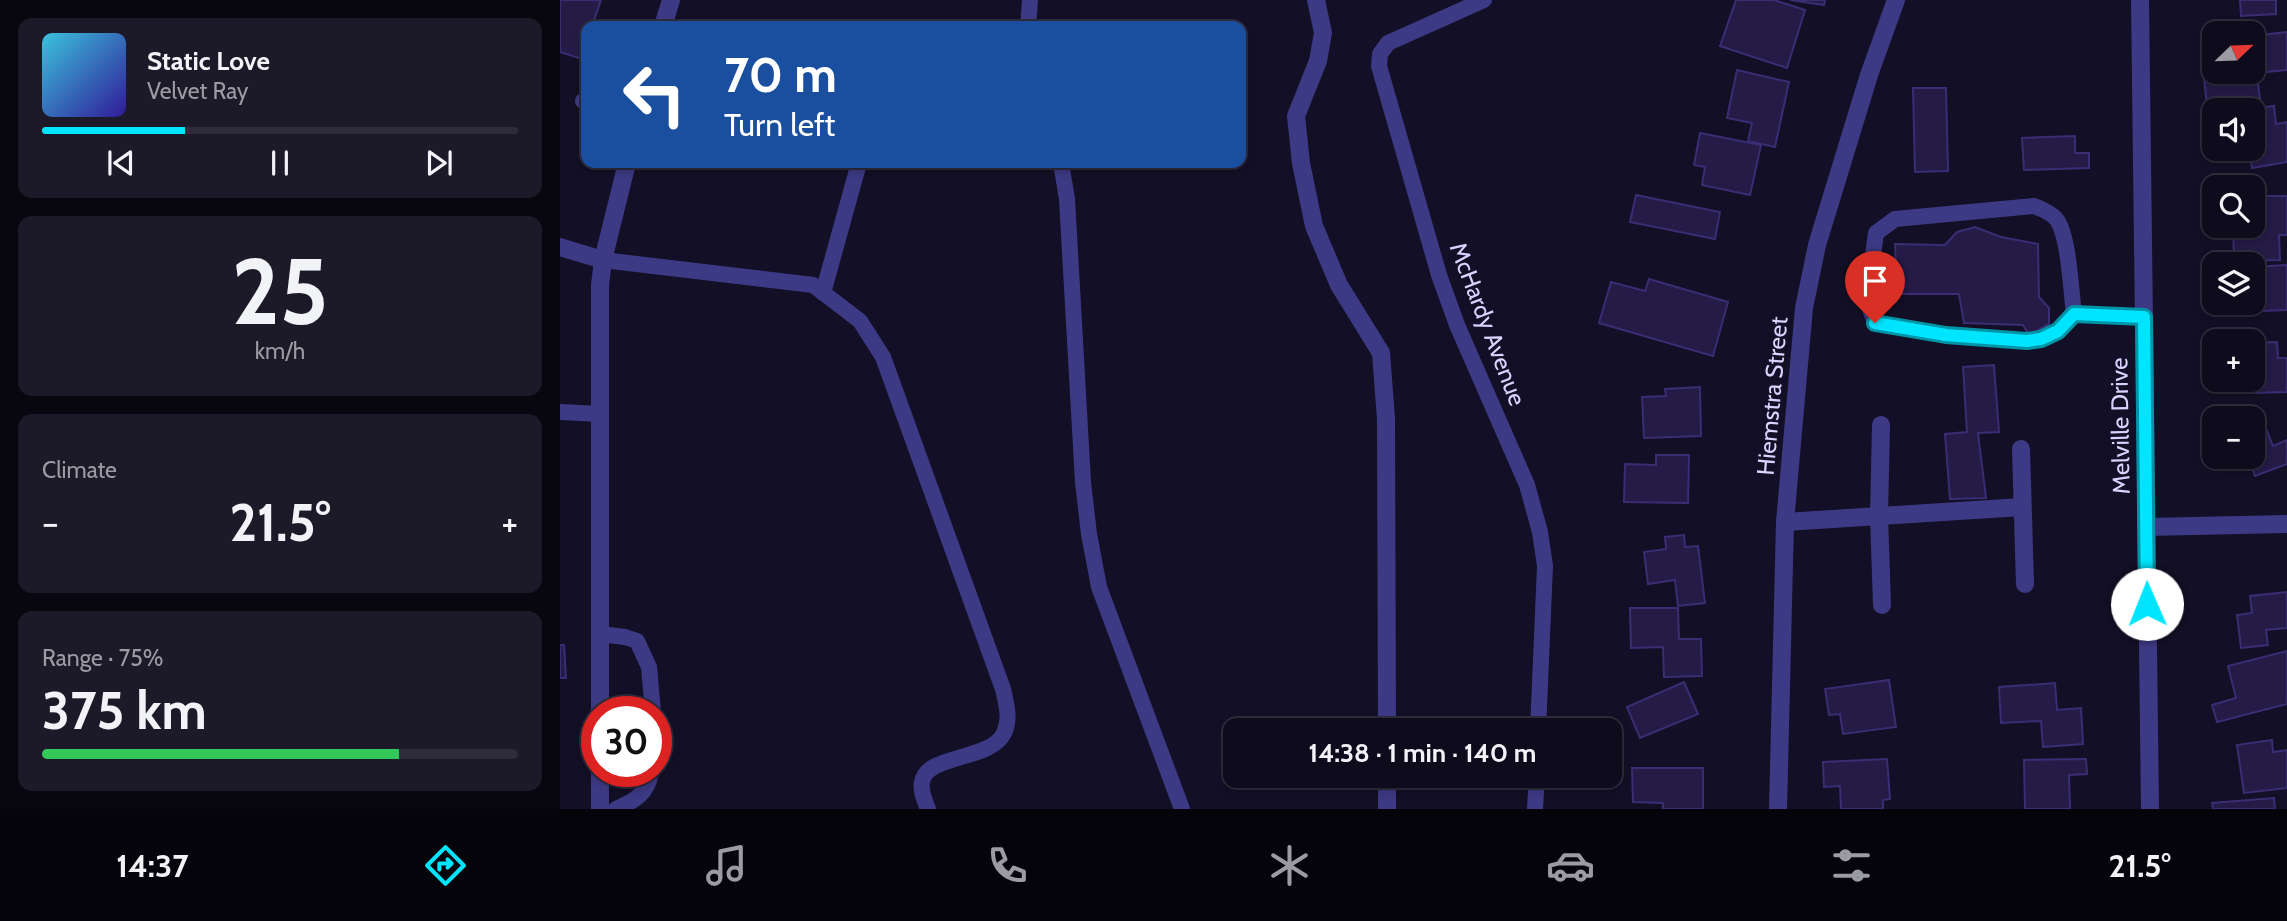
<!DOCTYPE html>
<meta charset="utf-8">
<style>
body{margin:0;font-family:Cabin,sans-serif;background:#1c1929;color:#f1f3f6;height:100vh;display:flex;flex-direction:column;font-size:26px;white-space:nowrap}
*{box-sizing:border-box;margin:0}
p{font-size:23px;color:#9b9ba3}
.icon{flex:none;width:38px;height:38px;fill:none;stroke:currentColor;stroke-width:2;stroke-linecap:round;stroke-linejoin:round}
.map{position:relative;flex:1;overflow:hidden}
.sheet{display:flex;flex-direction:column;gap:18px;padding:18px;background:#08060f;width:560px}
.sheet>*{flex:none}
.guide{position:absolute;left:21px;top:21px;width:665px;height:147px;border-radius:14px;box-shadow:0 4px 10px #0003,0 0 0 2px #2e2b3b;background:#1a4fa0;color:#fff;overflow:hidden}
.needle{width:46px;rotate:67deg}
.buttons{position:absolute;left:1642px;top:21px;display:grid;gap:14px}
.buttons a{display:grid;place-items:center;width:63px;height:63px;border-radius:14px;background:#0e0b1c;box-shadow:0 4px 10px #0003,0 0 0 2px #2e2b3b;font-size:35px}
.speed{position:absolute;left:21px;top:696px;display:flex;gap:14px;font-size:35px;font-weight:700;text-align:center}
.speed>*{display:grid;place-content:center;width:91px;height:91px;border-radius:50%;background:#0e0b1c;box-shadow:0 4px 10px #0003,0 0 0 2px #2e2b3b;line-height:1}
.speed .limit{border:10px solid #d22;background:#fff;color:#111}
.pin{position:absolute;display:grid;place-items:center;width:60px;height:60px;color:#fff;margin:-72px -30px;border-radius:50% 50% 50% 0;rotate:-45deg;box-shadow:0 0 7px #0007}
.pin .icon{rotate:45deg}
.me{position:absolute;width:77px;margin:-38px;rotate:359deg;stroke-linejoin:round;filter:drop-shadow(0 0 5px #0008)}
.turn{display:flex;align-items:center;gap:24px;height:147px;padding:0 28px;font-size:32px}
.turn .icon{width:91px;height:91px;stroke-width:2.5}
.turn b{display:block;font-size:49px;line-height:60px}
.big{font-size:52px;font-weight:800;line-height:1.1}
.sheet .card{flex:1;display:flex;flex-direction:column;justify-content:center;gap:10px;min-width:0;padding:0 24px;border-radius:14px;background:#1c1929}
.sheet .dial{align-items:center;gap:0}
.dial b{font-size:91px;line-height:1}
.song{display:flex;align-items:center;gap:21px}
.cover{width:84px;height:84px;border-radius:10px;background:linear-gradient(135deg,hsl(190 70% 55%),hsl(250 70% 35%))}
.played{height:7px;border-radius:4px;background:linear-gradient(90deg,#00e5ff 30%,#2e2b3b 30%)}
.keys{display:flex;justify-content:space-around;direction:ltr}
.heat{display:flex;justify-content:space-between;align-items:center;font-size:38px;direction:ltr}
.charge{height:10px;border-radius:5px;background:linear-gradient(90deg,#34c759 75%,#2e2b3b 0)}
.trip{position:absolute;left:663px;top:718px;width:399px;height:70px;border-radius:14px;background:#0e0b1c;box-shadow:0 4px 10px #0003,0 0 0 2px #2e2b3b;font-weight:800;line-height:70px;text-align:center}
.tab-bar{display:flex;height:112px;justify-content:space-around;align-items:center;background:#06040b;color:#9b9ba3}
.tab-bar .icon{width:49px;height:49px}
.tab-bar .selected{color:#00e5ff}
.tab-bar b{font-size:32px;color:#f1f3f6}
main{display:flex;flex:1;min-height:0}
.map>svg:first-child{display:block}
</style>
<main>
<section class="sheet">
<div class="card">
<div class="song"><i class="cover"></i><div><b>Static Love</b><p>Velvet Ray</p></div></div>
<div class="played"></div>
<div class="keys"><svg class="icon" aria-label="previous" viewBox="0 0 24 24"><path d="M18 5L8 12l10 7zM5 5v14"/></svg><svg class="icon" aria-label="pause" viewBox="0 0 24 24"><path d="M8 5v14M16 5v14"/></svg><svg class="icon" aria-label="next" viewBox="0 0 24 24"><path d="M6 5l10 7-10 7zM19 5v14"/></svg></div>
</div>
<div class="card dial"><b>25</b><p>km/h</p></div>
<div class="card"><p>Climate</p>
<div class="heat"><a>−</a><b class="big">21.5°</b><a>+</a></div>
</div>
<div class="card"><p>Range · 75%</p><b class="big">375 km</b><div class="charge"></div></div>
</section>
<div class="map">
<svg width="1727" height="809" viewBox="0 0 1727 809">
<rect width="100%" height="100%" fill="#130f26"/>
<!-- building -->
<g fill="#241b47" stroke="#3b2d73" stroke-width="2">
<polygon points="0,0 41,0 32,26 26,26 26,45 22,59 0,52"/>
<polygon points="1176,0 1214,0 1245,10 1227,68 1160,46"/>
<polygon points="1230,0 1265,0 1264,5"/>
<polygon points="1680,0 1716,0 1716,14 1681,16"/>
<polygon points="1727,32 1727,70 1697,73 1700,100 1647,106 1642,60 1654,59 1654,72 1692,72 1692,36"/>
<polygon points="1177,70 1229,82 1215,147 1188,141 1192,123 1167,118"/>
<polygon points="1353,88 1386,88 1388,171 1355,172"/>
<polygon points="1714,106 1716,124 1727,122 1727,162 1692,168 1689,149 1692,149 1692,110 1684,110"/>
<polygon points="1140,133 1201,145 1190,195 1142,185 1145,167 1134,165"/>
<polygon points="1515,136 1515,153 1529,153 1529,168 1464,170 1462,138"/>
<polygon points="1076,195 1160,212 1155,239 1070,222"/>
<polygon points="1692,196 1727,196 1727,235 1719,235 1720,260 1674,261 1673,226 1692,226"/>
<polygon points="1415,227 1441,237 1478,244 1479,297 1489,308 1489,324 1469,335 1463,325 1404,323 1399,294 1337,294 1335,244 1385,245 1397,232"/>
<polygon points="1727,265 1727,310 1702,311 1702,303 1688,304 1692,303 1692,267"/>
<polygon points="1089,279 1168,302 1153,356 1039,323 1051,282 1085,291"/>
<polygon points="1717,342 1718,358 1727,358 1727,392 1692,393 1692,343"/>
<polygon points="1434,365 1439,432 1418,433 1426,498 1390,499 1385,434 1407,432 1403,367"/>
<polygon points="1140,387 1141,436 1084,438 1082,397 1106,396 1105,389"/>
<polygon points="1701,416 1713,446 1727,440 1727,464 1695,476 1688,457 1692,457 1692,419"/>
<polygon points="1096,455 1129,455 1128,503 1064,502 1065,464 1096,465"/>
<polygon points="1124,535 1125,547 1138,546 1145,603 1118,606 1115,580 1088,584 1084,552 1106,549 1105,537"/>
<polygon points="1727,592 1727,628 1706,630 1708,645 1681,648 1677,615 1692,613 1690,596"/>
<polygon points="1070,608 1118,608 1119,639 1141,639 1142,676 1104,677 1103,647 1071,648"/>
<polygon points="0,645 4,645 6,678 0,678"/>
<polygon points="1727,651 1727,704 1657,722 1652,705 1676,698 1668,666"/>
<polygon points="1329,680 1336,727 1283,734 1280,714 1269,715 1265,689"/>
<polygon points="1124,682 1138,714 1080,738 1067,707"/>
<polygon points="1495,683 1497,710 1521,708 1523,744 1483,747 1481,721 1441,723 1439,687"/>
<polygon points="1712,740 1713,752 1727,750 1727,788 1684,793 1677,745"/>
<polygon points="1327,759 1330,799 1323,800 1323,809 1281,809 1280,786 1264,787 1263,762"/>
<polygon points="1526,759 1527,774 1509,775 1510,809 1465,809 1464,760"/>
<polygon points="1072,768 1143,768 1143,809 1103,809 1103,803 1073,802"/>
<polygon points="1714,798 1715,809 1653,809 1652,803"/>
</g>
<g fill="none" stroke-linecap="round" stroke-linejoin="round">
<!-- lane -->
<g stroke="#3d3a85" stroke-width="16">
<polyline points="924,0 828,43 820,54 819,66 879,275 897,325 967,485 980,532 985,566 978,730"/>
<polyline points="468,26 470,0"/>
<polyline points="23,101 26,102"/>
<polyline points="501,163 507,199 523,482 529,534 539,587 622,809"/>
<path d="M43 260 253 285 300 321 323 357 443 689C446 703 451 719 444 733 431 761 366 754 362 782 360 791 365 801 368 809"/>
<polyline points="263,293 299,163"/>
<path d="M1514 314C1511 292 1509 237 1497 220 1492 213 1482 209 1474 206L1335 219 1316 233 1307 300 1315 323 1386 335 1467 341 1481 339 1498 331 1514 314 1584 317"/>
<polyline points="0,412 40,414"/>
<polyline points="40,634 65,637 77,641 89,667 93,712"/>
<path d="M56 809C75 801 88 793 91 772"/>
<polyline points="975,809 977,775"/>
</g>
<!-- street -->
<g stroke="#3d3a85" stroke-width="18">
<polyline points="756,0 763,33 758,61 736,116 741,163 754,226 779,285 821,353 826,419 827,730"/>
<polyline points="1580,0 1590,809"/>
<polyline points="103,26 111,0"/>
<polyline points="0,247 43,260"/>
<polyline points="1321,425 1319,516 1322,605"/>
<polyline points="1461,449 1465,584"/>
<polyline points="1225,522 1462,507"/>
<polyline points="1586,527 1727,524"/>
<polyline points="40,712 40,285 43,260 67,163"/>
<polyline points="40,772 40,809"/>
<polyline points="827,775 827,809"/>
<polyline points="1218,809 1225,522 1244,308 1257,245 1309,75 1336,0"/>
</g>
</g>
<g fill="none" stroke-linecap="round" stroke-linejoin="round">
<defs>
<polyline id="route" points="1315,323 1386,335 1467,341 1481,339 1498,331 1514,314 1584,317 1587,604"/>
</defs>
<!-- route casing -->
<use href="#route" stroke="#0095a6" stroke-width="18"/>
<!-- route -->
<use href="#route" stroke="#00e5ff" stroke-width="12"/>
</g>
<g text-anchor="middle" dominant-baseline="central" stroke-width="7" stroke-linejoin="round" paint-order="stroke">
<!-- street labels -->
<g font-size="24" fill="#d9d4ff" stroke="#130f26">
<text transform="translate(928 324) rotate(69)">McHardy Avenue</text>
<text transform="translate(1212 396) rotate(-85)">Hiemstra Street</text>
<text transform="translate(1560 426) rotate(-91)">Melville Drive</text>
</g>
</g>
</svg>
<div class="buttons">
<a><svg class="needle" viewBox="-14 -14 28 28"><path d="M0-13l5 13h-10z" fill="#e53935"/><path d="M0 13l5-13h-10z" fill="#9b9ba3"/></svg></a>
<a><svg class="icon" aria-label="sound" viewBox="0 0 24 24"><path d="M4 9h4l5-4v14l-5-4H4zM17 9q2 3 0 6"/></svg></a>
<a><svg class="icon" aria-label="search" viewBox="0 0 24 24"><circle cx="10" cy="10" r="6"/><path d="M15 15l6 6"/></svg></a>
<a><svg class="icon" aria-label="layers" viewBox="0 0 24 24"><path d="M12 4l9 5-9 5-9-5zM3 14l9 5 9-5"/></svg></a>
<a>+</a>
<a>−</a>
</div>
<div class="speed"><div class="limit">30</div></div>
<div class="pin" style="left:1315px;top:323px;background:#d93025"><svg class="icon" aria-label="arrive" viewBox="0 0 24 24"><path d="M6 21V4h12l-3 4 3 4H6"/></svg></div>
<svg class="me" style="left:1587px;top:604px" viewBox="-20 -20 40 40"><circle r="19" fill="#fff"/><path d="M0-13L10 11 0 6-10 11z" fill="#00e5ff"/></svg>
<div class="trip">14:38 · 1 min · 140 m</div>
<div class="guide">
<div class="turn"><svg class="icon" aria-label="left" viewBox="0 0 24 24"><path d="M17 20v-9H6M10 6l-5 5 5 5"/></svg><div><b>70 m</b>Turn left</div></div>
</div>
</div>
</main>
<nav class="tab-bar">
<b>14:37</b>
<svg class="icon selected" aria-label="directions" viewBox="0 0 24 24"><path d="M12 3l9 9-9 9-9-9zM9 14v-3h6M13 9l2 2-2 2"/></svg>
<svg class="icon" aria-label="music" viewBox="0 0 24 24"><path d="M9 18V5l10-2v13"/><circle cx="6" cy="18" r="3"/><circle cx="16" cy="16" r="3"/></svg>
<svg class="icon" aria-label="phone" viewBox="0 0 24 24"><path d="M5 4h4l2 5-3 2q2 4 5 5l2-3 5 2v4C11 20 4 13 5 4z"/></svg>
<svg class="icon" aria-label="climate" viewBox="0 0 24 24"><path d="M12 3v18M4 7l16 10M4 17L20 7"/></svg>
<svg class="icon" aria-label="car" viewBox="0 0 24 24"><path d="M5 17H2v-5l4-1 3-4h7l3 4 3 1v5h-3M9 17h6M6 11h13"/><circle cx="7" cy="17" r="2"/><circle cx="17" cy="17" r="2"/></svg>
<svg class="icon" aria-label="filters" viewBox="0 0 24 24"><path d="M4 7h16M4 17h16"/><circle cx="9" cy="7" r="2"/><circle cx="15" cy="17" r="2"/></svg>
<b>21.5°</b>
</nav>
